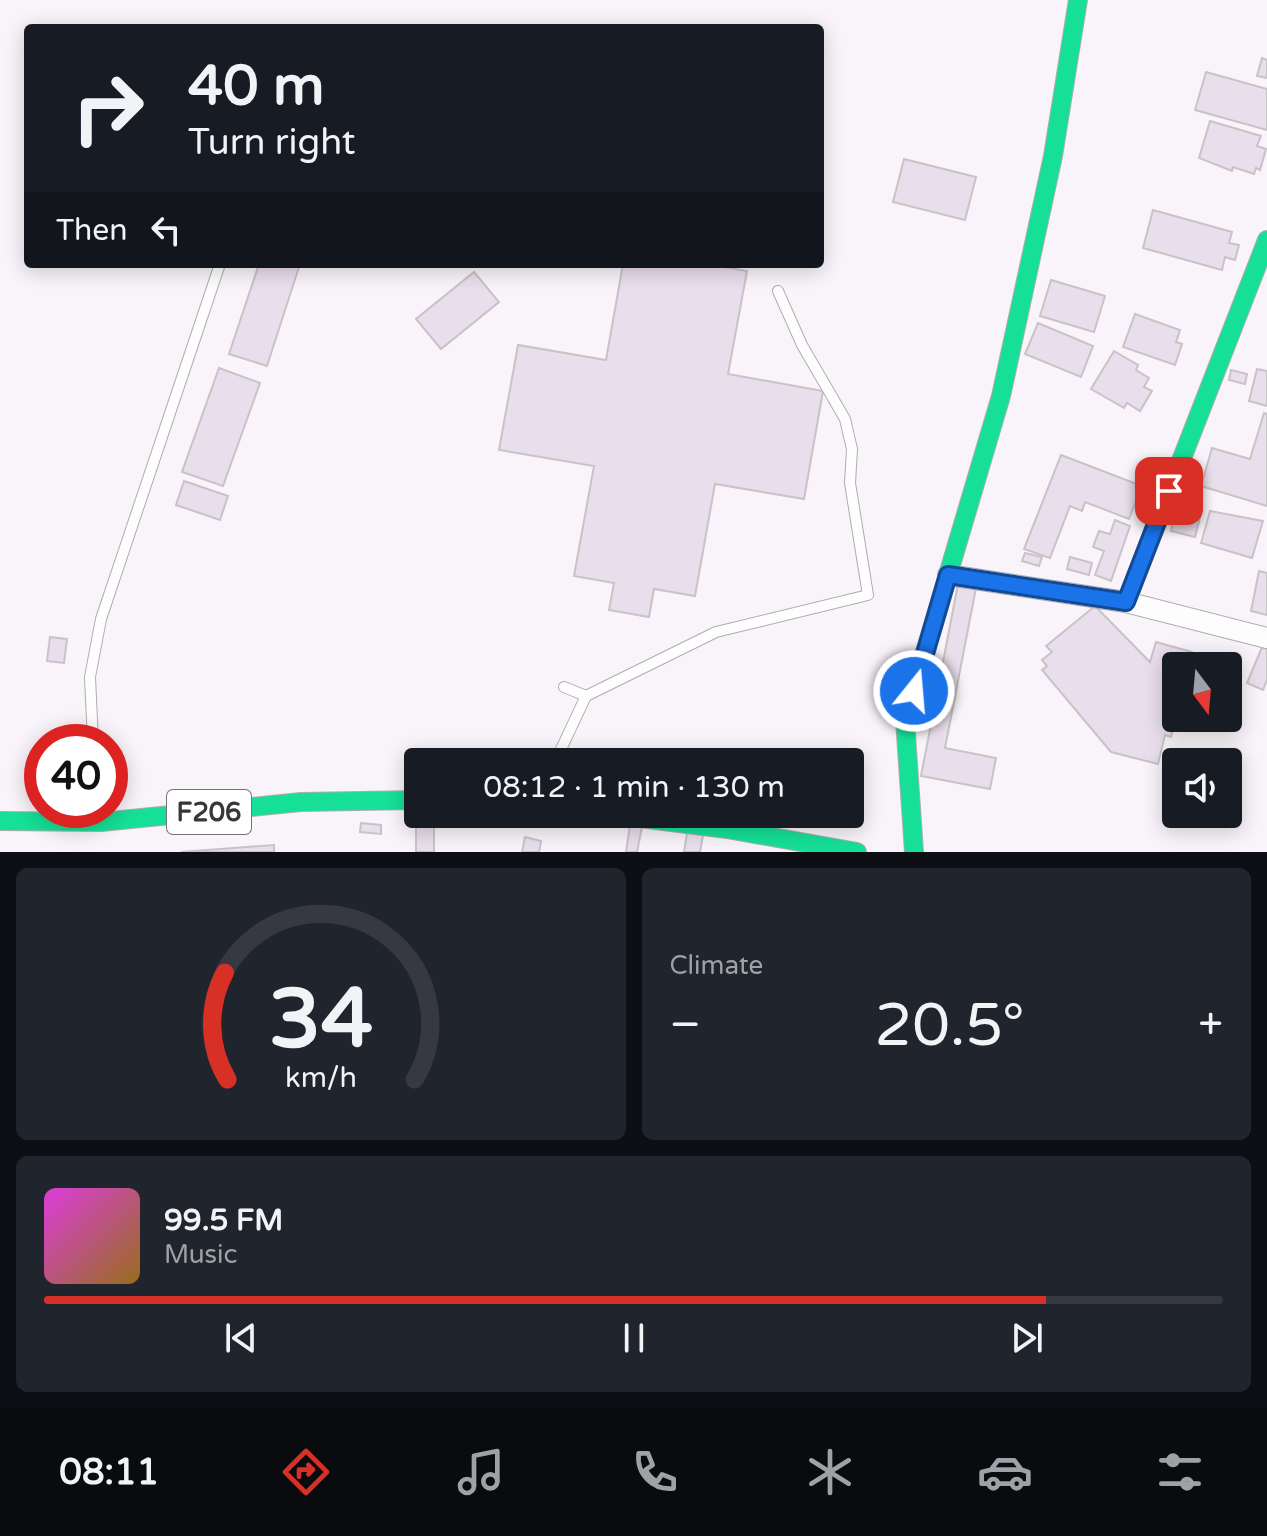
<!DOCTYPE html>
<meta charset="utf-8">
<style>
body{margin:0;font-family:"Varela Round",sans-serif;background:#20242c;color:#f1f3f6;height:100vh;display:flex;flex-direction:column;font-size:30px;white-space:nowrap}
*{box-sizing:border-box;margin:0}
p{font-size:26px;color:#9ea1a6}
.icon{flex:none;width:44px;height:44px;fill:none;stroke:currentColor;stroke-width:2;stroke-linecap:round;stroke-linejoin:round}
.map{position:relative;height:852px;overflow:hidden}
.side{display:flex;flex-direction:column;gap:16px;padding:16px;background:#0d0f14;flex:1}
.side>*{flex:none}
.guide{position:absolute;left:24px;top:24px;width:800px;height:244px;border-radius:8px;box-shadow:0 4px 20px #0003;background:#171b24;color:#f1f3f6;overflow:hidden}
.needle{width:52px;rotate:164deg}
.controls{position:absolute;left:1162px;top:652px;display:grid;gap:16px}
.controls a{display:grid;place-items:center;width:80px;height:80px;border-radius:8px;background:#171b24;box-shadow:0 4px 20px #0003;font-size:40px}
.speed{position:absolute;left:24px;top:724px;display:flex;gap:16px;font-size:40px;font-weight:700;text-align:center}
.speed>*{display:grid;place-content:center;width:104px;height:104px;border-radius:50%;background:#171b24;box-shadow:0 4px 20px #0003;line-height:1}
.speed .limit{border:12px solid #d22;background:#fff;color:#111}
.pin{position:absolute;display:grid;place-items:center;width:68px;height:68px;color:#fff;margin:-34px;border-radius:16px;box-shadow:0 4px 12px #0006}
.me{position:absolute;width:88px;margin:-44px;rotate:17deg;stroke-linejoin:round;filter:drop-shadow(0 0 6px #0008)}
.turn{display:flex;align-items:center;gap:28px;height:168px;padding:0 32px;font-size:36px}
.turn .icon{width:104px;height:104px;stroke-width:2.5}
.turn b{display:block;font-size:56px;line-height:68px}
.then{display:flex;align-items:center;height:76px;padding:0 32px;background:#0003;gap:16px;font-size:30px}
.big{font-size:60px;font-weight:600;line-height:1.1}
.side .tile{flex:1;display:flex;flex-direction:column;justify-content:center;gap:12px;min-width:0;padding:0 28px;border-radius:12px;background:#20242c}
.side .dial{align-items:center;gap:0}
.dial svg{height:208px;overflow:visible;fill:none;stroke:#363941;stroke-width:7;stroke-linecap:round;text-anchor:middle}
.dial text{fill:#f1f3f6;stroke:none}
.song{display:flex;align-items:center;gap:24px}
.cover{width:96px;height:96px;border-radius:12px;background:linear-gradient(135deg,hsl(300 70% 55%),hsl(40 70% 35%))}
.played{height:8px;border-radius:4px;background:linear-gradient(90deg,#d93025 85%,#363941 85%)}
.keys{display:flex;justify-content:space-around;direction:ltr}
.heat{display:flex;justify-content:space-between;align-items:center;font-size:44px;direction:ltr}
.side .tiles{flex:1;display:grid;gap:16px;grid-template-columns:1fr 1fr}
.tile:last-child{grid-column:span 2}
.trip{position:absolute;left:404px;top:748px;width:460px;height:80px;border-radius:8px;background:#171b24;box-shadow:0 4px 20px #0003;font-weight:600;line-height:80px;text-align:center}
.menu{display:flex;height:128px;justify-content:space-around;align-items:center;background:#090b0e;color:#9ea1a6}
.menu .icon{width:56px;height:56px}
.menu .selected{color:#d93025}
.menu b{font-size:36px;color:#f1f3f6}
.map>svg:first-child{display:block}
</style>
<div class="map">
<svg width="1267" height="852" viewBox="0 0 1267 852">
<rect width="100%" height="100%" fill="#f9f4f9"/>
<!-- building -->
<g fill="#e9deeb" stroke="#c7c3c7" stroke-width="2">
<polygon points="1262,58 1267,60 1267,78 1257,76"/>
<polygon points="1206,72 1267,89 1267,130 1195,110"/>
<polygon points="1210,121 1261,136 1257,146 1266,149 1260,170 1256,168 1254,174 1233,167 1232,171 1199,158"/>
<polygon points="904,159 976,177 965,220 893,202"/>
<polygon points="1153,210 1232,232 1229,243 1239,245 1235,260 1225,257 1222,270 1143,248"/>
<polygon points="259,264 299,267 267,366 229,354"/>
<polygon points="623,264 707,264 747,271 728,374 823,391 804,499 715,484 695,596 654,589 649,617 609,610 614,583 574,576 594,466 499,450 518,345 606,360"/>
<polygon points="474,272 499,302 441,349 416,319"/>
<polygon points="1051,280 1105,296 1094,332 1040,316"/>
<polygon points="1135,314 1180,330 1176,342 1182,344 1175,365 1123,347"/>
<polygon points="1038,323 1093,346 1081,377 1025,354"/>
<polygon points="1114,351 1138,365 1136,370 1149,378 1144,387 1152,391 1140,411 1127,403 1124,408 1091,389"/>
<polygon points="219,368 260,383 223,486 182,472"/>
<polygon points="1257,369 1267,371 1267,406 1249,401"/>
<polygon points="1231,370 1247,374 1245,384 1229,380"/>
<polygon points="1264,413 1267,414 1267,506 1201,486 1212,448 1250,459"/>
<polygon points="1061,455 1142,486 1129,519 1085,502 1082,511 1070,506 1050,558 1024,549"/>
<polygon points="184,481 228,496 220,520 176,505"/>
<polygon points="1177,507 1201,513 1195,537 1171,531"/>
<polygon points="1210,511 1263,521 1252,558 1201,543"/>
<polygon points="1115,520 1130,526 1111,581 1095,575 1104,551 1093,547 1099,531 1110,534"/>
<polygon points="1025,553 1042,557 1039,566 1022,561"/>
<polygon points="1070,557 1092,563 1089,575 1067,569"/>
<polygon points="1259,571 1267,573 1267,615 1251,611"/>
<polygon points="958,584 976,588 945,748 996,758 990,789 921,776"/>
<polygon points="1095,606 1150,662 1156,642 1192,652 1188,666 1176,666 1176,718 1180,718 1175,721 1171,737 1165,735 1158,764 1111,752 1042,670 1047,666 1042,660 1052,652 1046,646"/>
<polygon points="50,637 67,639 64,663 47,661"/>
<polygon points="1262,647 1267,649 1267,680 1263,690 1247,683"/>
<polygon points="361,823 381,825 381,834 360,832"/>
<polygon points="630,825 642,827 637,852 626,852"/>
<rect x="416" y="826" width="18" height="26"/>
<polygon points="688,827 704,830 700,852 684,852"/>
<polygon points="525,837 541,841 539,852 522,852"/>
<polygon points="274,845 274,852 181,852"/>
</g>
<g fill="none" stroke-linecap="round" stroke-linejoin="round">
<defs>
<g id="lane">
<polyline points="564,687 586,696"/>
<polyline points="93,742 90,677 101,619 220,264"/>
<polyline points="555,762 586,696 716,632 868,595 850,483 852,449 845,419 802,345 778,291"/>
</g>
<polyline id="street" points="948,575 1126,602 1267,638"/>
<g id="fast">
<polyline points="1126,602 1267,240"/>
<polyline points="608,814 727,829 857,852"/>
<polyline points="0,821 101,822 301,802 418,800"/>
<polyline points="914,852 905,720 1001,396 1053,156 1078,0"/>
</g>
</defs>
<!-- lane casing -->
<use href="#lane" stroke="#b0acb0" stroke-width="12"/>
<!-- street casing -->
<use href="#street" stroke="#b0acb0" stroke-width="22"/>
<!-- fast casing -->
<use href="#fast" stroke="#b0acb0" stroke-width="20"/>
<!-- lane -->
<use href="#lane" stroke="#fefdfe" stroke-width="10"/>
<!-- street -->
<use href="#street" stroke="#fefdfe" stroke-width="20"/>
<!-- fast -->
<use href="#fast" stroke="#16e098" stroke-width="18"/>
</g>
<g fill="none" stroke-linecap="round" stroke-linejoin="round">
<defs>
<polyline id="route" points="914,691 948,575 1126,602 1169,491"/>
</defs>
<!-- route casing -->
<use href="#route" stroke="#114b97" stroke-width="20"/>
<!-- route -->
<use href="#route" stroke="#1a73e8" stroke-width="14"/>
</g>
<g text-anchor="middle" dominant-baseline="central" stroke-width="8" stroke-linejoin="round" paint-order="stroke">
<!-- shield labels -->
<rect fill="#fff" stroke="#747274" stroke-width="2" x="167" y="790" width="84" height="44" rx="6"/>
<g font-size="26" font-weight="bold" fill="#393539">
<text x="209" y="812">F206</text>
</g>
</g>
</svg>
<div class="controls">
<a><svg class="needle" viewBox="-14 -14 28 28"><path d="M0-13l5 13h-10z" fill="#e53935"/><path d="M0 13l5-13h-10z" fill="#9ea1a6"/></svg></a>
<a><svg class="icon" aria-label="sound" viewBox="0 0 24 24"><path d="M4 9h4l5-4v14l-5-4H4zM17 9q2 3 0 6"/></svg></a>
</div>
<div class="speed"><div class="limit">40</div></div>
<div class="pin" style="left:1169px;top:491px;background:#d93025"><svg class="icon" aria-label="arrive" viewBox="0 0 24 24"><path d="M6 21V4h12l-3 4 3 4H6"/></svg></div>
<svg class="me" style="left:914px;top:691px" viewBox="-20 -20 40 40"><circle r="17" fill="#1a73e8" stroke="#fff" stroke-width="3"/><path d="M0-11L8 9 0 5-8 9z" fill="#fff"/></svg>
<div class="trip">08:12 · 1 min · 130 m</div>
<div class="guide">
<div class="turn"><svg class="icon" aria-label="right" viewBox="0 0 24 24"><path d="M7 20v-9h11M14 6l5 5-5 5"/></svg><div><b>40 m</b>Turn right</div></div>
<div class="then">Then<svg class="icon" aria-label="left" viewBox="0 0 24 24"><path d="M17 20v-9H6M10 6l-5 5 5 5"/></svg></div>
</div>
</div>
<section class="side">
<div class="tiles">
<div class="tile dial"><svg viewBox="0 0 100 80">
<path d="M14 69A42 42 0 1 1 86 69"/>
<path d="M14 69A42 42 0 0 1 13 28" stroke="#d93025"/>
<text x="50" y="56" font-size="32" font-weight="700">34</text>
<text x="50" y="72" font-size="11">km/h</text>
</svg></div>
<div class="tile"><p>Climate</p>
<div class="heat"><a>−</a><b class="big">20.5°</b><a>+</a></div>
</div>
<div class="tile">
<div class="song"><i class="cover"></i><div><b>99.5 FM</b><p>Music</p></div></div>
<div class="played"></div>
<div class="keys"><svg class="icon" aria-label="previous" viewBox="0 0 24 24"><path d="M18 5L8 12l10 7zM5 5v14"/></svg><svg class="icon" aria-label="pause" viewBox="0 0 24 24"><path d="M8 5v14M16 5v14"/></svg><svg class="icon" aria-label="next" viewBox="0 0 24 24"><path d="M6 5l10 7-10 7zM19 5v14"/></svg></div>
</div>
</div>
</section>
<nav class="menu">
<b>08:11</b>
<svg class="icon selected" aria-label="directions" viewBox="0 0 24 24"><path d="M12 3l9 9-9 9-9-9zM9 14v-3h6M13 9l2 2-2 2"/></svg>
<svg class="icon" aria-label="music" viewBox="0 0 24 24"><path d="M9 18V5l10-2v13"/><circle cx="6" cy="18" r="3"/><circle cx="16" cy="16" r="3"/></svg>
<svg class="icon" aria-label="phone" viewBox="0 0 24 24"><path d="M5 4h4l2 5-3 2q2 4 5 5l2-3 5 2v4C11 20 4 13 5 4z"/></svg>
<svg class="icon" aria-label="climate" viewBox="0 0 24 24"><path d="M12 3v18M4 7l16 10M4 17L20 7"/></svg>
<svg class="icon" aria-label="car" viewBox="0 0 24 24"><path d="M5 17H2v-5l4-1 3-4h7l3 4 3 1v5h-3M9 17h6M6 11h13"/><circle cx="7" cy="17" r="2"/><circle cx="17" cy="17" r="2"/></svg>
<svg class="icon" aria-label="filters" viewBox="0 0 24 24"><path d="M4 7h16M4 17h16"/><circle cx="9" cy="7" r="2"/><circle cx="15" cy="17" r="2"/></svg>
</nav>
